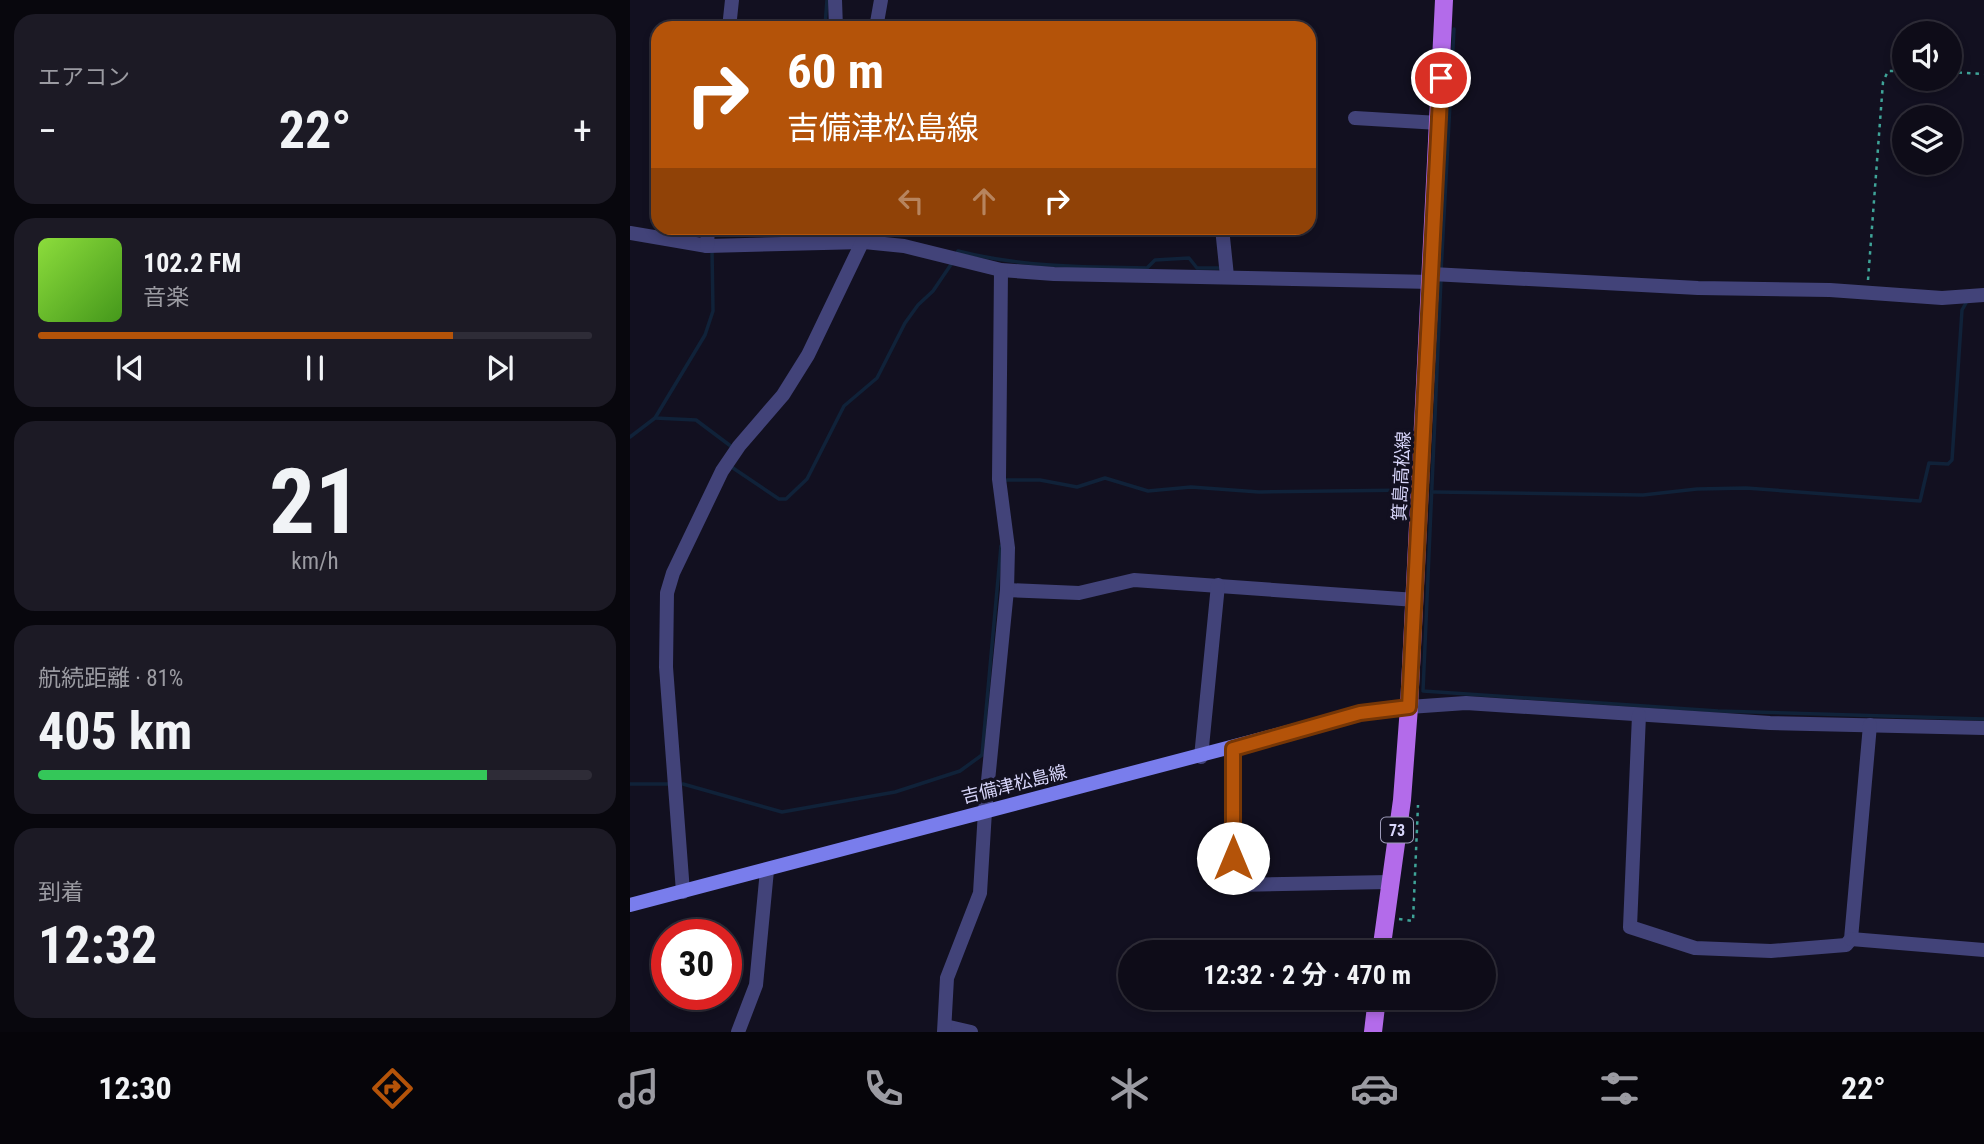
<!DOCTYPE html>
<html lang="ja">
<meta charset="utf-8">
<style>
body{margin:0;font-family:"Roboto Condensed","Noto Sans JP",sans-serif;background:#1c1a25;color:#f1f3f6;height:100vh;display:flex;flex-direction:column;font-size:26px;white-space:nowrap}
*{box-sizing:border-box;margin:0}
p{font-size:23px;color:#9b9ba2}
.icon{flex:none;width:38px;height:38px;fill:none;stroke:currentColor;stroke-width:2;stroke-linecap:round;stroke-linejoin:round}
.map{position:relative;flex:1;overflow:hidden}
.side{display:flex;flex-direction:column;gap:14px;padding:14px;background:#08070d;width:630px}
.side>*{flex:none}
.top-card{position:absolute;left:21px;top:21px;width:665px;height:214px;border-radius:21px;box-shadow:0 4px 10px #0003,0 0 0 2px #2e2c37;background:#b45309;color:#fff;overflow:hidden}
.tools{position:absolute;left:1262px;top:21px;display:grid;gap:14px}
.tools a{display:grid;place-items:center;width:70px;height:70px;border-radius:50%;background:#0e0c18;box-shadow:0 4px 10px #0003,0 0 0 2px #2e2c37;font-size:35px}
.speed{position:absolute;left:21px;top:919px;display:flex;gap:14px;font-size:35px;font-weight:700;text-align:center}
.speed>*{display:grid;place-content:center;width:91px;height:91px;border-radius:50%;background:#0e0c18;box-shadow:0 4px 10px #0003,0 0 0 2px #2e2c37;line-height:1}
.speed .limit{border:10px solid #d22;background:#fff;color:#111}
.pin{position:absolute;display:grid;place-items:center;width:60px;height:60px;color:#fff;margin:-30px;border:4px solid #fff;border-radius:50%;box-shadow:0 2px 7px #0007}
.me{position:absolute;width:77px;margin:-38px;rotate:0deg;stroke-linejoin:round;filter:drop-shadow(0 0 5px #0008)}
.turn{display:flex;align-items:center;gap:24px;height:147px;padding:0 21px;font-size:32px}
.turn .icon{width:91px;height:91px;stroke-width:2.5}
.turn b{display:block;font-size:49px;line-height:60px}
.lanes{display:flex;align-items:center;height:66px;padding:0 21px;background:#0003;justify-content:center;gap:35px;direction:ltr}
.lanes .off{opacity:.35}
.big{font-size:52px;font-weight:700;line-height:1.1}
.side .tile{flex:1;display:flex;flex-direction:column;justify-content:center;gap:10px;min-width:0;padding:0 24px;border-radius:21px;background:#1c1a25}
.side .dial{align-items:center;gap:0}
.dial b{font-size:91px;line-height:1}
.song{display:flex;align-items:center;gap:21px}
.cover{width:84px;height:84px;border-radius:10px;background:linear-gradient(135deg,hsl(90 70% 55%),hsl(100 70% 35%))}
.played{height:7px;border-radius:4px;background:linear-gradient(90deg,#b45309 75%,#2e2c37 75%)}
.keys{display:flex;justify-content:space-around;direction:ltr}
.heat{display:flex;justify-content:space-between;align-items:center;font-size:38px;direction:ltr}
.charge{height:10px;border-radius:5px;background:linear-gradient(90deg,#34c759 81%,#2e2c37 0)}
.trip{position:absolute;left:488px;top:940px;width:378px;height:70px;border-radius:35px;background:#0e0c18;box-shadow:0 4px 10px #0003,0 0 0 2px #2e2c37;font-weight:700;line-height:70px;text-align:center}
.dock{display:flex;height:112px;justify-content:space-around;align-items:center;background:#06050a;color:#9b9ba2}
.dock .icon{width:49px;height:49px}
.dock .current{color:#b45309}
.dock b{font-size:32px;color:#f1f3f6}
main{display:flex;flex:1;min-height:0}
.map>svg:first-child{display:block}
</style>
<main>
<section class="side">
<div class="tile"><p>エアコン</p>
<div class="heat"><a>−</a><b class="big">22°</b><a>+</a></div>
</div>
<div class="tile">
<div class="song"><i class="cover"></i><div><b>102.2 FM</b><p>音楽</p></div></div>
<div class="played"></div>
<div class="keys"><svg class="icon" aria-label="previous" viewBox="0 0 24 24"><path d="M18 5L8 12l10 7zM5 5v14"/></svg><svg class="icon" aria-label="pause" viewBox="0 0 24 24"><path d="M8 5v14M16 5v14"/></svg><svg class="icon" aria-label="next" viewBox="0 0 24 24"><path d="M6 5l10 7-10 7zM19 5v14"/></svg></div>
</div>
<div class="tile dial"><b>21</b><p>km/h</p></div>
<div class="tile"><p>航続距離 · 81%</p><b class="big">405 km</b><div class="charge"></div></div>
<div class="tile"><p>到着</p><b class="big">12:32</b></div>
</section>
<div class="map">
<svg width="1354" height="1032" viewBox="0 0 1354 1032">
<rect width="100%" height="100%" fill="#121020"/>
<g fill="none" stroke-linecap="round" stroke-linejoin="round">
<!-- stream -->
<g stroke="#102239" stroke-width="3.5">
<polyline points="195,26 197,0"/>
<path d="M326 256 328 251C391 267 453 267 517 268L525 260 559 258 567 268H593"/>
<polyline points="811,272 824,29"/>
<polyline points="811,279 793,691 1088,711 1354,719"/>
<polyline points="25,418 66,420 102,447"/>
<polyline points="0,437 25,418 75,335 83,311 82,250"/>
<polyline points="100,466 149,499 156,499 177,479 214,406 247,378 275,323 288,305 303,291 322,263"/>
<polyline points="374,480 410,480 447,487 475,478 518,491 561,487 629,492 783,490"/>
<polyline points="803,492 1013,495 1067,489 1116,488 1290,501 1299,463 1318,464 1322,460 1332,310 1336,303"/>
<polyline points="0,784 40,784"/>
<polyline points="53,784 152,812 265,792 330,771 352,755 371,546"/>
</g>
<!-- path -->
<g stroke="#3fa498" stroke-width="2.5" stroke-dasharray="3.5 5" stroke-linecap="butt">
<polyline points="1320,72 1354,74"/>
<polyline points="1238,280 1253,82 1258,71 1274,71"/>
<polyline points="769,919 783,921 788,805"/>
</g>
<!-- street -->
<g stroke="#424379" stroke-width="14">
<polyline points="205,0 206,28"/>
<polyline points="99,28 102,0"/>
<polyline points="246,28 251,0"/>
<polyline points="725,118 809,123"/>
<polyline points="592,228 597,276"/>
<polyline points="0,233 77,246 234,242 274,246 371,270 424,274 802,282"/>
<polyline points="77,246 78,228"/>
<polyline points="802,274 1068,288 1200,290 1312,298 1354,295"/>
<polyline points="377,590 449,593 504,580 786,600"/>
<polyline points="779,707 836,703 1140,723 1354,728"/>
<polyline points="1009,715 1000,927 1065,948 1141,951 1216,945 1221,939 1240,725"/>
<polyline points="603,749 603,885 759,882"/>
<polyline points="571,757 588,585"/>
<polyline points="53,892 36,667 37,593 43,573 92,471 109,446 153,395 178,355 239,228"/>
<polyline points="1221,939 1354,950"/>
<polyline points="315,1026 341,1032"/>
<polyline points="108,1032 126,985 137,870"/>
<polyline points="314,1032 317,978 350,893 355,811 377,590 378,548 369,479 371,270"/>
</g>
<!-- secondary -->
<polyline stroke="#797dec" stroke-width="14" points="0,905 730,713 779,707"/>
<!-- primary -->
<g stroke="#b36bea" stroke-width="18">
<polyline points="751,952 772,800 779,707 814,0"/>
<polyline points="743,1032 747,998"/>
</g>
</g>
<g fill="none" stroke-linecap="round" stroke-linejoin="round">
<defs>
<polyline id="route" points="603,858 603,749 730,713 779,707 811,78"/>
</defs>
<!-- route casing -->
<use href="#route" stroke="#753606" stroke-width="18"/>
<!-- route -->
<use href="#route" stroke="#b45309" stroke-width="12"/>
</g>
<g text-anchor="middle" dominant-baseline="central" stroke-width="7" stroke-linejoin="round" paint-order="stroke">
<!-- shield labels -->
<rect fill="#121020" stroke="#9c9ab8" stroke-width="2" x="751" y="817.5" width="32" height="25" rx="5"/>
<g font-size="16" font-weight="bold" fill="#d7d5f9">
<text x="767" y="830">73</text>
</g>
<!-- street labels -->
<g font-size="18" fill="#d7d5f9" stroke="#121020">
<text transform="translate(771 476) rotate(-87)">箕島高松線</text>
<text transform="translate(384 784) rotate(-14)">吉備津松島線</text>
</g>
</g>
</svg>
<div class="tools">
<a><svg class="icon" aria-label="sound" viewBox="0 0 24 24"><path d="M4 9h4l5-4v14l-5-4H4zM17 9q2 3 0 6"/></svg></a>
<a><svg class="icon" aria-label="layers" viewBox="0 0 24 24"><path d="M12 4l9 5-9 5-9-5zM3 14l9 5 9-5"/></svg></a>
</div>
<div class="speed"><div class="limit">30</div></div>
<div class="pin" style="left:811px;top:78px;background:#d93025"><svg class="icon" aria-label="arrive" viewBox="0 0 24 24"><path d="M6 21V4h12l-3 4 3 4H6"/></svg></div>
<svg class="me" style="left:603px;top:858px" viewBox="-20 -20 40 40"><circle r="19" fill="#fff"/><path d="M0-13L10 11 0 6-10 11z" fill="#b45309"/></svg>
<div class="trip">12:32 · 2 分 · 470 m</div>
<div class="top-card">
<div class="turn"><svg class="icon" aria-label="right" viewBox="0 0 24 24"><path d="M7 20v-9h11M14 6l5 5-5 5"/></svg><div><b>60 m</b>吉備津松島線</div></div>
<div class="lanes"><svg class="icon off" aria-label="left" viewBox="0 0 24 24"><path d="M17 20v-9H6M10 6l-5 5 5 5"/></svg><svg class="icon off" aria-label="ahead" viewBox="0 0 24 24"><path d="M12 20V5M6 11l6-6 6 6"/></svg><svg class="icon" aria-label="right" viewBox="0 0 24 24"><path d="M7 20v-9h11M14 6l5 5-5 5"/></svg></div>
</div>
</div>
</main>
<nav class="dock">
<b>12:30</b>
<svg class="icon current" aria-label="directions" viewBox="0 0 24 24"><path d="M12 3l9 9-9 9-9-9zM9 14v-3h6M13 9l2 2-2 2"/></svg>
<svg class="icon" aria-label="music" viewBox="0 0 24 24"><path d="M9 18V5l10-2v13"/><circle cx="6" cy="18" r="3"/><circle cx="16" cy="16" r="3"/></svg>
<svg class="icon" aria-label="phone" viewBox="0 0 24 24"><path d="M5 4h4l2 5-3 2q2 4 5 5l2-3 5 2v4C11 20 4 13 5 4z"/></svg>
<svg class="icon" aria-label="climate" viewBox="0 0 24 24"><path d="M12 3v18M4 7l16 10M4 17L20 7"/></svg>
<svg class="icon" aria-label="car" viewBox="0 0 24 24"><path d="M5 17H2v-5l4-1 3-4h7l3 4 3 1v5h-3M9 17h6M6 11h13"/><circle cx="7" cy="17" r="2"/><circle cx="17" cy="17" r="2"/></svg>
<svg class="icon" aria-label="filters" viewBox="0 0 24 24"><path d="M4 7h16M4 17h16"/><circle cx="9" cy="7" r="2"/><circle cx="15" cy="17" r="2"/></svg>
<b>22°</b>
</nav>
